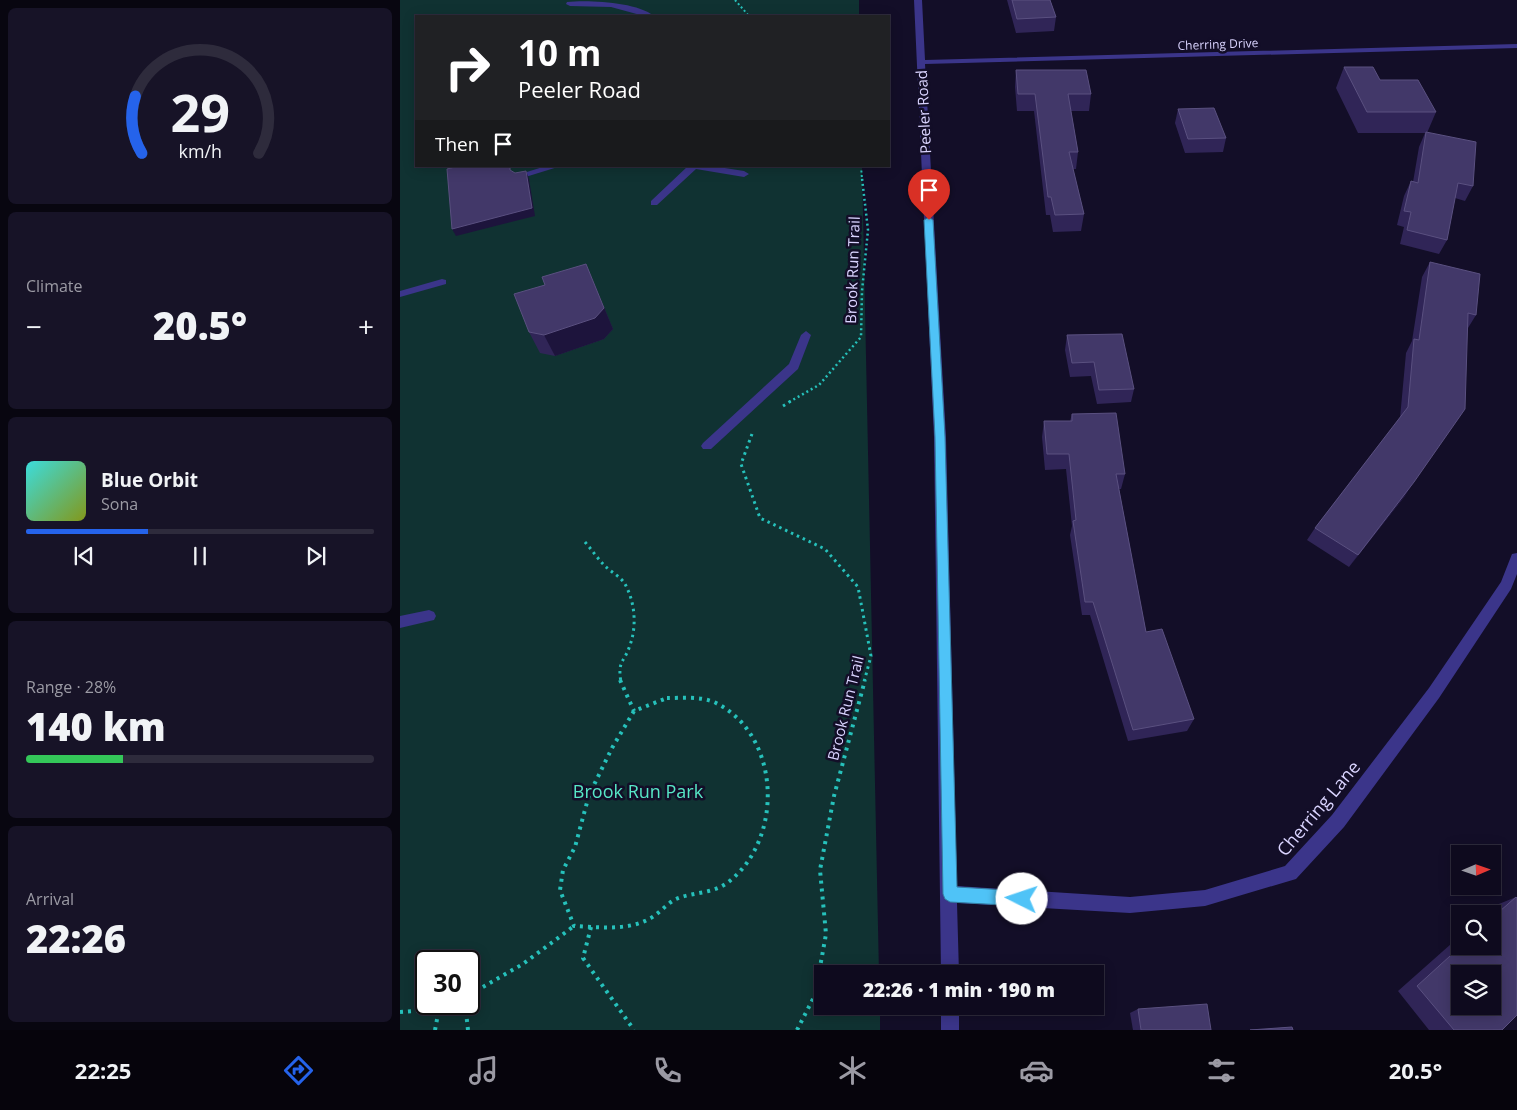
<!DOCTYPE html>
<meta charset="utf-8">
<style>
body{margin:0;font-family:"Open Sans",sans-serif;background:#171327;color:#f1f3f6;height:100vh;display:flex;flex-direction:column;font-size:19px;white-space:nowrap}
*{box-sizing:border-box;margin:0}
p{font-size:16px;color:#9b9aa4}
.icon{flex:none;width:28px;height:28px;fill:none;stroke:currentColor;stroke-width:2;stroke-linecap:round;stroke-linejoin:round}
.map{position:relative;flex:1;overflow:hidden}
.sheet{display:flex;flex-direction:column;gap:8px;padding:8px;background:#080610;width:400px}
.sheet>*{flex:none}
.guide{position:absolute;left:15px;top:15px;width:475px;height:152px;border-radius:0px;box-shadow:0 2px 12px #0003,0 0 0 1px #2e2b3c;background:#202124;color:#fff;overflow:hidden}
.needle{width:32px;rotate:88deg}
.fabs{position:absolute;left:1051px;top:845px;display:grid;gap:10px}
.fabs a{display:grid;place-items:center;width:50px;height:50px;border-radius:0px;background:#0e0a1e;box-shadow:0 2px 12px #0003,0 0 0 1px #2e2b3c;font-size:25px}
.speed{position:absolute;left:15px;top:950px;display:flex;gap:10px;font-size:25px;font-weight:700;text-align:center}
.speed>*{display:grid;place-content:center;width:65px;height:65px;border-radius:50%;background:#0e0a1e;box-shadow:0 2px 12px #0003,0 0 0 1px #2e2b3c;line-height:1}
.speed .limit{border:2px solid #111;border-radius:8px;background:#fff;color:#111}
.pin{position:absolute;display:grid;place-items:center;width:42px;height:42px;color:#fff;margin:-51px -21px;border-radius:50% 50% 50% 0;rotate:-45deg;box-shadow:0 0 5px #0007}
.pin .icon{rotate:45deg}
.me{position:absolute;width:55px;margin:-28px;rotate:274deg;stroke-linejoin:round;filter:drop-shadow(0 0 4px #0008)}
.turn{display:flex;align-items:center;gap:18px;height:105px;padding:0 20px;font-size:22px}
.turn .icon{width:65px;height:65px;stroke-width:2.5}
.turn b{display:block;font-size:35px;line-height:42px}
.then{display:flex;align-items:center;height:48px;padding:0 20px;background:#0003;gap:10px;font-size:19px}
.big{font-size:38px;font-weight:800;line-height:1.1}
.sheet .widget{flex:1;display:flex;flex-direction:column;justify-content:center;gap:8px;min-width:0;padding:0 18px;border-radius:8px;background:#171327}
.sheet .dial{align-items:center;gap:0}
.dial svg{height:130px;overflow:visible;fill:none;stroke:#2e2b3c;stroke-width:7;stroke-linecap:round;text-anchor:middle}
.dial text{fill:#f1f3f6;stroke:none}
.song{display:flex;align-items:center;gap:15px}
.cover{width:60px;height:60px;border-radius:8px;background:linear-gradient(135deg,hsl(180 70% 55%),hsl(70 70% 35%))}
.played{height:5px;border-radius:2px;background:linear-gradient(90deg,#2563eb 35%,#2e2b3c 35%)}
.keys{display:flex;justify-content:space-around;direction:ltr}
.heat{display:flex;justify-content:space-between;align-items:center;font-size:28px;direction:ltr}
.charge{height:8px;border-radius:4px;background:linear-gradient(90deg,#34c759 28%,#2e2b3c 0)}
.trip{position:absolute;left:414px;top:965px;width:290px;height:50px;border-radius:0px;background:#0e0a1e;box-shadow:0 2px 12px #0003,0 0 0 1px #2e2b3c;font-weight:800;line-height:50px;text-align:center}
.dock{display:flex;height:80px;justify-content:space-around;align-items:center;background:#06040c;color:#9b9aa4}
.dock .icon{width:35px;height:35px}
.dock .selected{color:#2563eb}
.dock b{font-size:22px;color:#f1f3f6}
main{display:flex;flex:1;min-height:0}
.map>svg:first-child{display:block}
</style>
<main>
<section class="sheet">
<div class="widget dial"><svg viewBox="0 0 100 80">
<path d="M14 69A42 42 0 1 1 86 69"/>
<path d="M14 69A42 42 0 0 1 10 34" stroke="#2563eb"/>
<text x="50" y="56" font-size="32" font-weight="700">29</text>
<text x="50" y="72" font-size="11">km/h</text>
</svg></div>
<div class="widget"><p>Climate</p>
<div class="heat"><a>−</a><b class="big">20.5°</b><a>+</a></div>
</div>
<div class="widget">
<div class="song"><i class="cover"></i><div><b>Blue Orbit</b><p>Sona</p></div></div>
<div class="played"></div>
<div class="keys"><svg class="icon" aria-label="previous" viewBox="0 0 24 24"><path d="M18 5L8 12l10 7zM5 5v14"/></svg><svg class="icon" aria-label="pause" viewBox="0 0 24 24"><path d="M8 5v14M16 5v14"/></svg><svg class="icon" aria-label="next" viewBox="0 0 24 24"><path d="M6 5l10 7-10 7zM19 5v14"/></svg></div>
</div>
<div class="widget"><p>Range · 28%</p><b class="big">140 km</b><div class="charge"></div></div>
<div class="widget"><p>Arrival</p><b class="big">22:26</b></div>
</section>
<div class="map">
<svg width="1117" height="1030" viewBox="0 0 1117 1030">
<rect width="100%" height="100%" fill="#130e28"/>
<!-- green -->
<path fill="#103232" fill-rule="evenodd" d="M0 0H459V16H16V166H462L479 974H422V1006H480V1030H0ZM26 961H69V1004H26Z"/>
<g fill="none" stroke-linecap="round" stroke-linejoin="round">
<!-- path-far3 -->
<g stroke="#26c1bb" stroke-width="2" stroke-dasharray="2 2.5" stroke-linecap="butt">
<polyline points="335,0 349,16"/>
<polyline points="461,166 462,179"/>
</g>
<!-- path-far2 -->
<polyline stroke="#26c1bb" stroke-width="2.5" stroke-dasharray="2 3" stroke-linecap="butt" points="389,402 419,385 461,337 462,291 468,230 462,178"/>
<!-- path-far1 -->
<g stroke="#26c1bb" stroke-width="3" stroke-dasharray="2.5 4" stroke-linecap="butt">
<polyline points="383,406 391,401"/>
<polyline points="352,434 341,464 360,518 425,549 458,587 471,656 464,682"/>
<path d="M185 542C192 550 198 559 205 566 211 572 221 577 225 584 235 602 237 626 230 645 225 662 217 660 221 682"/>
</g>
<!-- path -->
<g stroke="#26c1bb" stroke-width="4" stroke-dasharray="3 5" stroke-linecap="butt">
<polyline points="220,680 234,711"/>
<path d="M267 698C282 698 302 696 316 703 382 736 384 841 327 883 312 894 292 892 276 899 266 904 259 914 249 919 227 931 198 927 174 926L160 890 163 870 175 847 189 795 212 748 234 711Z"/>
<polyline points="191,927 183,958 234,1030"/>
<polyline points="69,995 123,964 174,926"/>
<polyline points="62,1004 66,1012 68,1030"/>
<polyline points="0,1012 39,1009 51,1004"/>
<polyline points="35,1030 39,1009"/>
<polyline points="397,1030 415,995 426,934 420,870 434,796 465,680"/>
</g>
<!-- minor -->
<g fill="#3b358a" fill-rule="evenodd">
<polygon points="514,0 522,0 525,60 1117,44 1117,48 525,64 546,437 557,886 730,897 805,890 885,866 932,815 1029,688 1101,582 1112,554 1117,553 1117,574 1111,589 1039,698 944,827 896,879 805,906 730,913 557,903 559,974 541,974 534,437"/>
<path d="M167 2C190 0 236 2 254 16H244L211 7 170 6 166 4Z"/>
<polygon points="146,166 161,166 119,179 114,176"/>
<polygon points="288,166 312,166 344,171 349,174 344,177 296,169 257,205 251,205 251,201"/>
<polygon points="42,279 46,280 46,284 0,297 0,291"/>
<polygon points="406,331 411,335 398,369 311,449 303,449 301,446 303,443 389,364 401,335"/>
<polygon points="29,610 34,612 36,616 34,620 0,628 0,616"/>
<rect x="541" y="1006" width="18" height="24"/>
</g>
</g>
<!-- wall -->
<g fill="#302557">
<polygon points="607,0 650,0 656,17 654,31 616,33"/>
<polygon points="944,67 980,80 1036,112 1027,133 1073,186 1065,201 1055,198 1047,240 1039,254 1000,244 1004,227 997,225 1004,196 1011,181 1013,182 1019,147 1025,133 958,133 936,88"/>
<polygon points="616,70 691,94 689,111 671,111 678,152 676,169 673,169 684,214 681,231 653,232 650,215 646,215 634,111 617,111 615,87"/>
<polygon points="778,109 826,138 823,152 785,153 775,123"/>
<polygon points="1030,262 1076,315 1068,328 1005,496 949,567 907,540 915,528 1000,418 1006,353 1012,341 1022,277"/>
<polygon points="186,264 213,329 204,339 155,356 140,353 129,332 145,285"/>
<polygon points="667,335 734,389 731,402 697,404 691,376 670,377 665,350"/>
<polygon points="672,414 725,474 721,489 719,489 746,632 794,719 787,731 728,741 690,615 682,615 670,535 672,526 666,469 645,470 642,437 644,421 670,421"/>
<polygon points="1116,897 1102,1030 1029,1030 998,991 1060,936 1060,946 1092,946 1092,914 1085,914 1094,906"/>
<polygon points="738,1009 811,1030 733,1030 730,1013"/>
</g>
<!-- shaded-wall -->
<g fill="#1d143c">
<polygon points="126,171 129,179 135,216 56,236 52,229"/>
<polygon points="186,264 213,329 204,339 155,356 144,335"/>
<polygon points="1014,482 1005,496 949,567 958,555"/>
</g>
<!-- building -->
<g fill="#423869" stroke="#5a5080" fill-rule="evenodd">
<polygon points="612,0 650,0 656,17 617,19"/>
<polygon points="944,67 973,67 980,80 1018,80 1036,112 967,112"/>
<polygon points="616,70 686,70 691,94 668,94 678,152 669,152 684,214 655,215 651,197 648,197 635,94 618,94"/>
<polygon points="814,108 826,138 788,139 778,109"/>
<polygon points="1026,132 1076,142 1073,186 1058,183 1047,240 1007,230 1011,212 1004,211 1011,181 1018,183"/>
<polygon points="59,166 104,166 110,167 110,170 115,173 126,171 132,208 52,229 47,169"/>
<polygon points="1030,262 1080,274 1076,315 1068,313 1065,409 1014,482 958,555 915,528 1008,407 1014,339 1019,340"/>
<polygon points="186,264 204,308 195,318 144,335 129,332 114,294 145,285 142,277"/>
<polygon points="722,334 734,389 699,390 694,362 672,363 667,335"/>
<polygon points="716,413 725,474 716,474 746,632 762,629 794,719 733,730 693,602 685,602 673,521 676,520 669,454 647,454 644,421 672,421 672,414"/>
<path d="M1116 897 1117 898V1015L1102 1030H1054L1017 986 1061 946H1092V918ZM1060 974H1092V1006H1060Z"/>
<polygon points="807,1004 811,1030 741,1030 738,1009"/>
<polygon points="892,1027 893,1030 850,1030"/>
</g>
<!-- route -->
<polygon fill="#4fc3f7" stroke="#337fa1" points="529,217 533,220 545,437 557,887 622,891 628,893 630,899 628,904 622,906 550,902 545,899 543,894 535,437 524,220"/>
<g text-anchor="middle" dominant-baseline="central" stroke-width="5" stroke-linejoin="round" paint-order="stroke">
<!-- far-street labels -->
<g font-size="12" fill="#dad4ff" stroke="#130e28">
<text transform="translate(818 44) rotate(-2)">Cherring Drive</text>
</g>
<!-- street labels -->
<g font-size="15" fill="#dad4ff" stroke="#130e28">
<text transform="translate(523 112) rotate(-93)">Peeler Road</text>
<text transform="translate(452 270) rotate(-88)">Brook Run Trail</text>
<text transform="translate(445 708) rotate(-76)">Brook Run Trail</text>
</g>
<!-- near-park labels -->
<g font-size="18" fill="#57e8c7" stroke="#130e28">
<text x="238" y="791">Brook Run Park</text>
</g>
<!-- near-street labels -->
<g font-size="18" fill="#dad4ff" stroke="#130e28">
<text transform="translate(918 808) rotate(-50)">Cherring Lane</text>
</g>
</g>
</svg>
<div class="fabs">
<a><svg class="needle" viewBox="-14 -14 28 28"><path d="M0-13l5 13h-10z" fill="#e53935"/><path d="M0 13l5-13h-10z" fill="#9b9aa4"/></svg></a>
<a><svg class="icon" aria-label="search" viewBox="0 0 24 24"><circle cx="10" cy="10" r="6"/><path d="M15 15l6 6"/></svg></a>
<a><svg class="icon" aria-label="layers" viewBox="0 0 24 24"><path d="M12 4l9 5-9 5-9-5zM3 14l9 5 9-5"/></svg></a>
</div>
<div class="speed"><div class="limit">30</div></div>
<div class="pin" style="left:529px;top:220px;background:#d93025"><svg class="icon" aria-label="arrive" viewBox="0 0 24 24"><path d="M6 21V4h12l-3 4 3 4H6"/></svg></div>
<svg class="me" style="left:622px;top:899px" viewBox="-20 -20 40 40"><circle r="19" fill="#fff"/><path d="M0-13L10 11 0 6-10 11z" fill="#4fc3f7"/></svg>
<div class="trip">22:26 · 1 min · 190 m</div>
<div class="guide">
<div class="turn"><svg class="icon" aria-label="right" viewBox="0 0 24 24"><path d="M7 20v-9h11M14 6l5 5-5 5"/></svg><div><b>10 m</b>Peeler Road</div></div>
<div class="then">Then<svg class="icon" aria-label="arrive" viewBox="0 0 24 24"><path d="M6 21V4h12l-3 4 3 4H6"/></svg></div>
</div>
</div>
</main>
<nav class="dock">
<b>22:25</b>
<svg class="icon selected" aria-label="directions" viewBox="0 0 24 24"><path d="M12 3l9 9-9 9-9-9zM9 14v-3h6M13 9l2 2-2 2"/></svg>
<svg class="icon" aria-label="music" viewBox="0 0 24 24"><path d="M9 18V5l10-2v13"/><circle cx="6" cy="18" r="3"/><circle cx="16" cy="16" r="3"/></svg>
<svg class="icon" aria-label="phone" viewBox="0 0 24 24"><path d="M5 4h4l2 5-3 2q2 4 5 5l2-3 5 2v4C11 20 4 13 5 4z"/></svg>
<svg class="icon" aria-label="climate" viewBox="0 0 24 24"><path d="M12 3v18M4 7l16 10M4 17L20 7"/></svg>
<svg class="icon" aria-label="car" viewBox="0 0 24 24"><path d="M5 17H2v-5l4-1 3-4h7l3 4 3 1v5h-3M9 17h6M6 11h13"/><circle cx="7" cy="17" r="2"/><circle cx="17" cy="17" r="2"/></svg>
<svg class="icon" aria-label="filters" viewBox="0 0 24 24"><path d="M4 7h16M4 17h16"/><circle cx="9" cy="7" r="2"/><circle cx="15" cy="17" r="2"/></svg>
<b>20.5°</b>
</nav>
